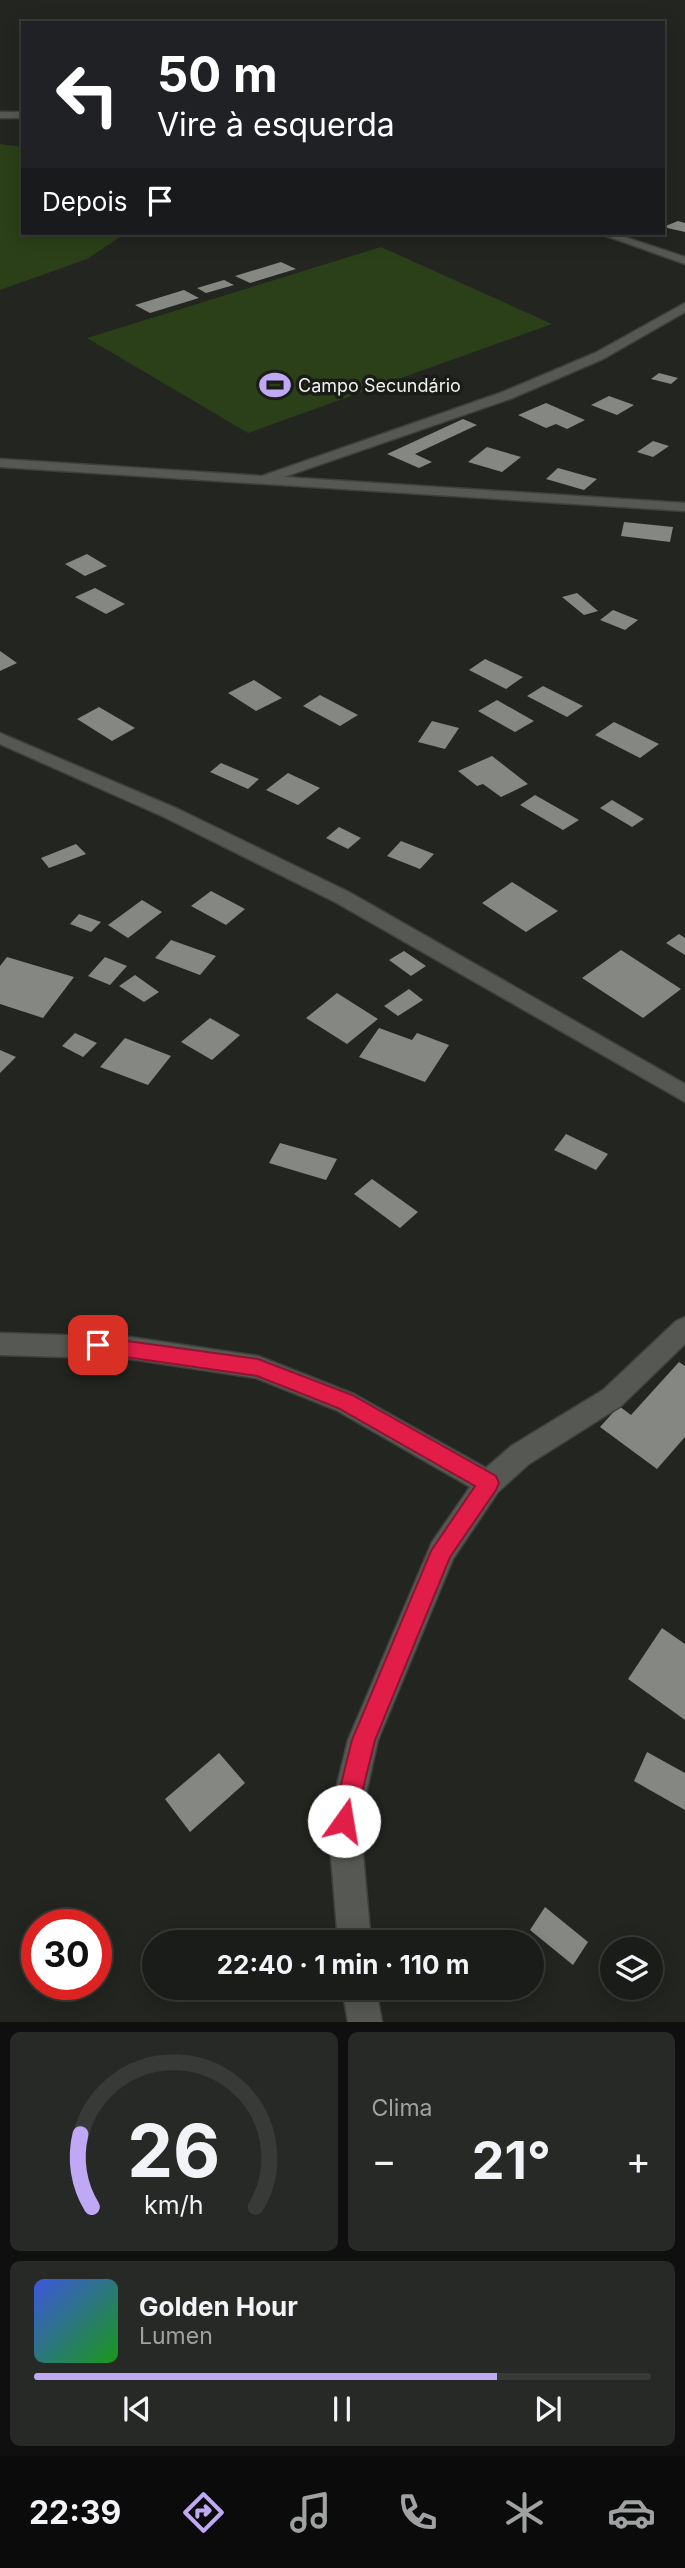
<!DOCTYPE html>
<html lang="pt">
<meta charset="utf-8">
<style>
body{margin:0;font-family:Inter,sans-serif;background:#272926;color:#f1f3f6;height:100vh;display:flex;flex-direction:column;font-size:26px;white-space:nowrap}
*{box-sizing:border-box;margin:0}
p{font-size:23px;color:#9fa1a2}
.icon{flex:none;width:38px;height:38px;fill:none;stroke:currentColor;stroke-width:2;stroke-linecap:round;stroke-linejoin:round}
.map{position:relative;height:2022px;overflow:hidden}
.side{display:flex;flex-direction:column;gap:10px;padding:10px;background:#0e0f0e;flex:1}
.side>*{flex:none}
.top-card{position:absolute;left:21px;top:21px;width:644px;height:214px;border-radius:0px;box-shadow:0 4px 18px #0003,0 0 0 2px #383a38;background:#202124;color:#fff;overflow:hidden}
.buttons{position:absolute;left:600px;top:1937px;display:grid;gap:14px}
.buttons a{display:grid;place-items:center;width:63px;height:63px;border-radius:50%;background:#1a1c19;box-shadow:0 4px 18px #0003,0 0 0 2px #383a38;font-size:35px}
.speed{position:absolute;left:21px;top:1909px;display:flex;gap:14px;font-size:35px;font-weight:700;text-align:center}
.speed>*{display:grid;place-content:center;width:91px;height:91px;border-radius:50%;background:#1a1c19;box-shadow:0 4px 18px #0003,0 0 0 2px #383a38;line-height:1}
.speed .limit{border:10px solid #d22;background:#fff;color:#111}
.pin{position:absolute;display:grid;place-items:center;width:60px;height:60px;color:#fff;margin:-30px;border-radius:14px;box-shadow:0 4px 10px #0006}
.me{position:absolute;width:77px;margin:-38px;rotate:13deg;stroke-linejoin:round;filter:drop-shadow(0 0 5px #0008)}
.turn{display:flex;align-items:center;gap:24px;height:147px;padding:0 21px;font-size:32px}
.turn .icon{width:91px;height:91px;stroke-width:2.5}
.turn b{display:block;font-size:49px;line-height:60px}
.then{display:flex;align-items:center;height:66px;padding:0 21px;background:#0003;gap:14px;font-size:26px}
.big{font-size:52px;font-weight:700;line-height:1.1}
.side .tile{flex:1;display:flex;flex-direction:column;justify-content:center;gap:10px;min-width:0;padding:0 24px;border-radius:10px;background:#272926}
.side .dial{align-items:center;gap:0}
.dial svg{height:182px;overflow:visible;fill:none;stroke:#383a38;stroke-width:7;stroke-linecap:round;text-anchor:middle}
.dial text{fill:#f1f3f6;stroke:none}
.song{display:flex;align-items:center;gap:21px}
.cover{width:84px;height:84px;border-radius:10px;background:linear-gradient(135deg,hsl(230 70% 55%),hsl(120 70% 35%))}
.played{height:7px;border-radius:4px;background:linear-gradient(90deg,#bfa9f4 75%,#383a38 75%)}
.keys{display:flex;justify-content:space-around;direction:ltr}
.heat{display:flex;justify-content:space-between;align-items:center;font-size:38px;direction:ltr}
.side .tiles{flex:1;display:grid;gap:10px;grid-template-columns:1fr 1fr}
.tile:last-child{grid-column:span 2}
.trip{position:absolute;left:142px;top:1930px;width:402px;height:70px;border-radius:35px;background:#1a1c19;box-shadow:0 4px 18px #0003,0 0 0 2px #383a38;font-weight:700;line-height:70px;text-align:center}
.menu{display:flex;height:112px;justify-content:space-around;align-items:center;background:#0a0b0a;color:#9fa1a2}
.menu .icon{width:49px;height:49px}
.menu .selected{color:#bfa9f4}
.menu b{font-size:32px;color:#f1f3f6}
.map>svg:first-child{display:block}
</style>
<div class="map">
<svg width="685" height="2022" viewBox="0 0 685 2022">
<rect width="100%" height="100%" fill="#232521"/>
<!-- green -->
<g fill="#2b4018">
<polygon points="0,144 23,147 23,233 124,233 123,235 87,259 0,290"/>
<polygon points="381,247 552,324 248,433 87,338"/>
</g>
<!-- building -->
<g fill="#858783">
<polygon points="678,221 685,223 685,232 663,227"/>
<polygon points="281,262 296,269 250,283 235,276"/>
<polygon points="224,280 234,285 206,293 197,288"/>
<polygon points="184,290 199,298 150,313 135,305"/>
<polygon points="659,373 678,378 671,384 651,379"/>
<polygon points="609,396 634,405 617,415 591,405"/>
<polygon points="546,403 585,420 567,429 556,424 546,428 518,415"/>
<polygon points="463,419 477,425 415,454 432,462 419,468 387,454"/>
<polygon points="653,441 669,446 653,457 637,452"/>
<polygon points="487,447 521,457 502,472 468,462"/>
<polygon points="558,468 597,479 584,490 546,479"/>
<polygon points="624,522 673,527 670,542 621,536"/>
<polygon points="87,554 107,566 85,576 65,564"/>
<polygon points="95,588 125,604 106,614 75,597"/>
<polygon points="577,593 598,611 584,615 562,597"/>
<polygon points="613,610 638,620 625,630 600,620"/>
<polygon points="0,651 17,663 0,671"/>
<polygon points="485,659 523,677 506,689 469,670"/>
<polygon points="254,680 282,698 256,711 228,693"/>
<polygon points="543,686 583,706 567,717 527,696"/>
<polygon points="320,695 358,715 340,726 303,706"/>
<polygon points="497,700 534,721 515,732 478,711"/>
<polygon points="99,707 135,728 112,741 77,719"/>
<polygon points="432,721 459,728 445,749 418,742"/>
<polygon points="614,722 659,744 640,758 595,735"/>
<polygon points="492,756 528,784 501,797 483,784 477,786 458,771"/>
<polygon points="221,763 259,779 248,789 210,772"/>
<polygon points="288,773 320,788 298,805 266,790"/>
<polygon points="535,795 579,820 563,830 520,805"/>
<polygon points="612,800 644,819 632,827 600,808"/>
<polygon points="339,827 361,838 348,849 326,838"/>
<polygon points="401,841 434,854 420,869 387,856"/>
<polygon points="76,844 86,854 49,868 41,858"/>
<polygon points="512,882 558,911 526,932 482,903"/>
<polygon points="211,891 245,909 226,925 191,906"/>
<polygon points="142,900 162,912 128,938 108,925"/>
<polygon points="79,914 101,922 91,932 70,924"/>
<polygon points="679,934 685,938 685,955 666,943"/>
<polygon points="171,940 216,956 200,975 155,958"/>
<polygon points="621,950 681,989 643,1018 582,978"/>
<polygon points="404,951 426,966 411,976 389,960"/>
<polygon points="7,957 74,977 43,1018 0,1004 0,966"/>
<polygon points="105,957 127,966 110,985 88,976"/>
<polygon points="135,975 159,992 144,1002 119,986"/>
<polygon points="409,989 423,1000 398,1016 384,1006"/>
<polygon points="337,993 378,1019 347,1044 306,1018"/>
<polygon points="210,1018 240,1035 212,1060 181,1042"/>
<polygon points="379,1028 412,1040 417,1033 449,1045 425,1082 359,1057"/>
<polygon points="75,1033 97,1043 83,1057 62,1046"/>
<polygon points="125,1038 171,1056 148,1085 100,1067"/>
<polygon points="0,1050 16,1057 0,1073"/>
<polygon points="566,1134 608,1154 596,1170 554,1150"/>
<polygon points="280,1143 337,1159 326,1180 269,1163"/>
<polygon points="372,1179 418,1212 400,1228 354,1194"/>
<polygon points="679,1362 685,1366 685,1437 657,1469 600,1427 619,1406 631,1415"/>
<polygon points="662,1628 685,1644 685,1720 628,1679"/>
<polygon points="647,1752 685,1773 685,1810 634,1781"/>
<polygon points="219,1753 245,1783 190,1832 165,1799"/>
<polygon points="545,1907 588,1942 573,1965 530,1930"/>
</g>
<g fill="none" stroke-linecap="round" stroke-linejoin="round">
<defs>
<g id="street">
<rect x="0" y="112" width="23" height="6"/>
<polygon points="598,233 613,233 685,257 685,264"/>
<polygon points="685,303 685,312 603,359 510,399 284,477 685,503 685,511 0,467 0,459 262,476 500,393 595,353"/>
<polygon points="0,733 178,809 349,892 685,1084 685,1102 335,902 164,817 0,744"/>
<polygon points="685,1317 685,1344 621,1406 529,1464 498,1492 453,1559 378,1740 360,1821 371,1942 338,1942 328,1821 348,1740 432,1542 470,1487 336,1410 256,1378 130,1359 0,1355 0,1333 130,1337 258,1356 354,1394 486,1468 511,1446 603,1390 676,1321"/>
<polygon points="342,1988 376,1988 382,2022 348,2022"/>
</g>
</defs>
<!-- street casing -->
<use href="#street" stroke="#3e403d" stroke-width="3"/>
<!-- street -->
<use href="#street" fill="#555853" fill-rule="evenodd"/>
</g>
<!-- route -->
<polygon fill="#e11d48" stroke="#92132f" stroke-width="2" points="98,1337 258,1359 352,1395 496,1476 499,1483 496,1490 450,1557 375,1740 353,1829 344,1833 336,1829 332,1821 352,1740 431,1551 475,1486 338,1408 257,1376 98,1353 92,1351 89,1345 92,1339"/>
<!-- icons -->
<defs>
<symbol id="stadium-bare" viewBox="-9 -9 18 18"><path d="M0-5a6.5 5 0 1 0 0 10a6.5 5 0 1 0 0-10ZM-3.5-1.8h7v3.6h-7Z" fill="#bfa9f4" stroke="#1a1c18" stroke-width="2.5" paint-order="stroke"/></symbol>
</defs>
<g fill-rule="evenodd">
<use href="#stadium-bare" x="253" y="363" width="44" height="44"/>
</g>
<g text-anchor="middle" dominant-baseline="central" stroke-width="7" stroke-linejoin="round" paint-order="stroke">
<!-- far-poi labels -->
<g font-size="18" fill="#eff1ee" stroke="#1a1c18" text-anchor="start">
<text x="298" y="385">Campo Secundário</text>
</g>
</g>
</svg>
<div class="buttons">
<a><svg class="icon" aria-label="layers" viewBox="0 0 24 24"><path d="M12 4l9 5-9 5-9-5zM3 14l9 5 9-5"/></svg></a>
</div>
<div class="speed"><div class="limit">30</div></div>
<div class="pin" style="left:98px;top:1345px;background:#d93025"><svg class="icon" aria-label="arrive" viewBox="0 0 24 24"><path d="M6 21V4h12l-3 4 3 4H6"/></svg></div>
<svg class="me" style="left:344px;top:1821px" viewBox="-20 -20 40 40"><circle r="19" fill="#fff"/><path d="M0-13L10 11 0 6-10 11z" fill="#e11d48"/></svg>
<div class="trip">22:40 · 1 min · 110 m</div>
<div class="top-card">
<div class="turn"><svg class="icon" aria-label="left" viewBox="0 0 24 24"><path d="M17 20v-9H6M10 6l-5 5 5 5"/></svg><div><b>50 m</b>Vire à esquerda</div></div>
<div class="then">Depois<svg class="icon" aria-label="arrive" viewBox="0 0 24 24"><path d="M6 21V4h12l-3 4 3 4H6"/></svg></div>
</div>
</div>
<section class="side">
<div class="tiles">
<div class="tile dial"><svg viewBox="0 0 100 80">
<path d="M14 69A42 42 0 1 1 86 69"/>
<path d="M14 69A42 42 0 0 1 9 37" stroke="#bfa9f4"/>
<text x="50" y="56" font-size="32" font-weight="700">26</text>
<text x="50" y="72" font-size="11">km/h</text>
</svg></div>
<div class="tile"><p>Clima</p>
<div class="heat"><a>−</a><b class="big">21°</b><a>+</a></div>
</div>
<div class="tile">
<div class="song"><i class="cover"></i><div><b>Golden Hour</b><p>Lumen</p></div></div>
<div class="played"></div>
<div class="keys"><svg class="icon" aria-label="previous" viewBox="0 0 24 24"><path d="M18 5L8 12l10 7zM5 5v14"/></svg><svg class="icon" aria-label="pause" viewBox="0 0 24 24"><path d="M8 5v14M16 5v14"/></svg><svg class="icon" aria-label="next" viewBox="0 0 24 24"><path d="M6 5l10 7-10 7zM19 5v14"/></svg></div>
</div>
</div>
</section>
<nav class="menu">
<b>22:39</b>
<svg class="icon selected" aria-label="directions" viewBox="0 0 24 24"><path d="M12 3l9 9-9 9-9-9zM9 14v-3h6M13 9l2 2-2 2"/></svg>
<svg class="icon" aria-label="music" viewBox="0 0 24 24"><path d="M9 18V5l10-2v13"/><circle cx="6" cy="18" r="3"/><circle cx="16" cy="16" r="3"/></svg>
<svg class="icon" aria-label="phone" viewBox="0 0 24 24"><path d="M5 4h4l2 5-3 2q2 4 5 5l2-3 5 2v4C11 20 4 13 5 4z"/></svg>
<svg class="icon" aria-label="climate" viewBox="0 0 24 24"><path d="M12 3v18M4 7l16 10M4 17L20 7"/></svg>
<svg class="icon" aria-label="car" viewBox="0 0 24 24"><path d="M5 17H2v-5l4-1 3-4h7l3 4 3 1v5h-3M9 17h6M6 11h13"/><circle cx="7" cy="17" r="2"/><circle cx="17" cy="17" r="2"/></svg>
</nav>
